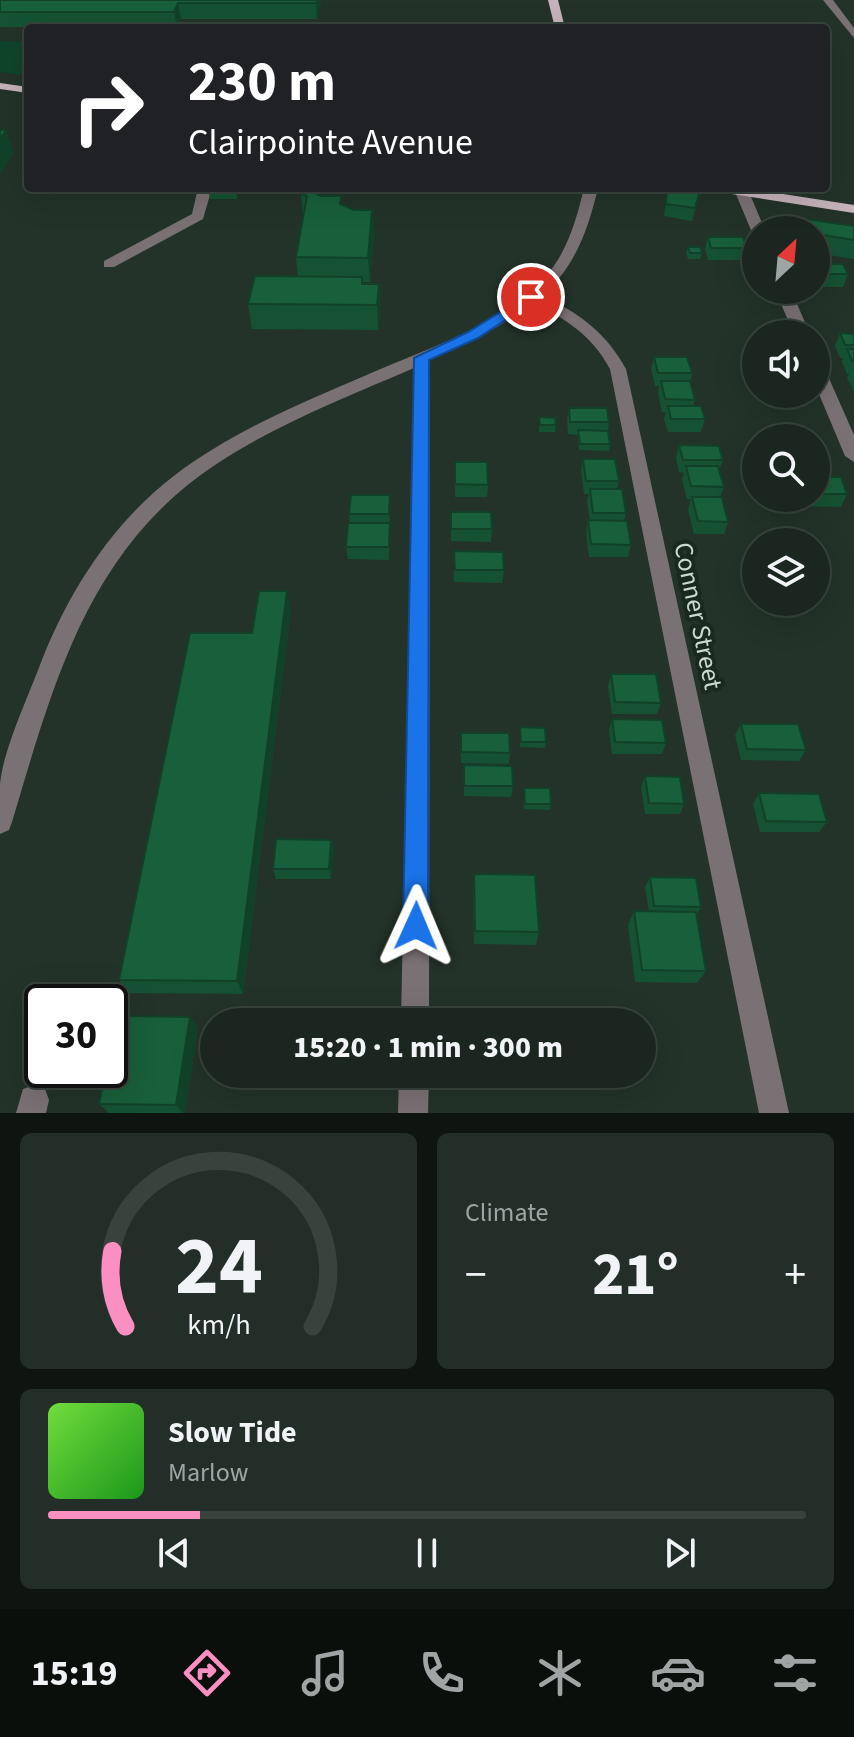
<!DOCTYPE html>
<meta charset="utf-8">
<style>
body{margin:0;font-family:"Source Sans 3",sans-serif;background:#232e28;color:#f1f3f6;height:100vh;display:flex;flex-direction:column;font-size:30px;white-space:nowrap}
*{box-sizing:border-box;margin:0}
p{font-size:26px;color:#9fa5a4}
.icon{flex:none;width:44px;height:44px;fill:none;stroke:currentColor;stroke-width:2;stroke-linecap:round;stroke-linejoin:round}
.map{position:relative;height:1113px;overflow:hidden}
.sheet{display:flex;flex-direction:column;gap:20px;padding:20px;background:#0e1511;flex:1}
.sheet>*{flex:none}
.top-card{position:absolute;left:24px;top:24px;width:806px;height:168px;border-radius:8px;box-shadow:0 8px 32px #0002,0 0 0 2px #38433d;background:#202124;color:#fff;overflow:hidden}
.needle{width:52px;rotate:26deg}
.buttons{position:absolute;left:742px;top:216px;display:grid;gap:16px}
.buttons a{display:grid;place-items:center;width:88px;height:88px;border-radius:50%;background:#1a261f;box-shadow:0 8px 32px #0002,0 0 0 2px #38433d;font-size:40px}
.speed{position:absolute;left:24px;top:984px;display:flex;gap:16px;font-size:40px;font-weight:700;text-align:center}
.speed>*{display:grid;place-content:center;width:104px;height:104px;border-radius:50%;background:#1a261f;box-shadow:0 8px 32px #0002,0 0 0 2px #38433d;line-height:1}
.speed .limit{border:4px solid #111;border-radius:12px;background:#fff;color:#111}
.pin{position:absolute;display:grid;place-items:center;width:68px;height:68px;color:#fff;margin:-34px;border:4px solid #fff;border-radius:50%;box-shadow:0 2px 8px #0007}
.me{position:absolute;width:88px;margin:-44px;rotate:1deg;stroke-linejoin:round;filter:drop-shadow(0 0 6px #0008)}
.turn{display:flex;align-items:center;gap:28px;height:168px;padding:0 32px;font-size:36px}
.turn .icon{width:104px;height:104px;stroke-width:2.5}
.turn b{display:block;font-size:56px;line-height:68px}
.big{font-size:60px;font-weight:800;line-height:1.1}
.sheet .tile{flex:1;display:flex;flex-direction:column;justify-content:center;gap:12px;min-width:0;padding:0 28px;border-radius:12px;background:#232e28}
.sheet .dial{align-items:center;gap:0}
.dial svg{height:208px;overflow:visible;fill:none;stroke:#38433d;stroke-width:7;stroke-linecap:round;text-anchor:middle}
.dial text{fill:#f1f3f6;stroke:none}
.song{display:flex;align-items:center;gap:24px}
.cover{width:96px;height:96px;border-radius:12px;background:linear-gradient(135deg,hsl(100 70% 55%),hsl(120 70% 35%))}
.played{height:8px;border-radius:4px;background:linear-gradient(90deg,#fc8fc2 20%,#38433d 20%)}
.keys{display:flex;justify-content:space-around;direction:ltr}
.heat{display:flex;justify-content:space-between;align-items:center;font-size:44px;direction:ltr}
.sheet .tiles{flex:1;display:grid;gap:20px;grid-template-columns:1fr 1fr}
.tile:last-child{grid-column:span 2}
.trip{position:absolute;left:200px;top:1008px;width:456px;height:80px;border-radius:40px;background:#1a261f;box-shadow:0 8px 32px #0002,0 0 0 2px #38433d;font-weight:800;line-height:80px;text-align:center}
.menu{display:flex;height:128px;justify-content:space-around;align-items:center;background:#0a0f0c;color:#9fa5a4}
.menu .icon{width:56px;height:56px}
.menu .selected{color:#fc8fc2}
.menu b{font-size:36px;color:#f1f3f6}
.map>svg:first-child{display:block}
</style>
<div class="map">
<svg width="854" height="1113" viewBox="0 0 854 1113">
<rect width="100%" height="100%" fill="#233329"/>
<!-- green -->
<polygon fill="#10442a" points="0,41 28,42 28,76 0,72"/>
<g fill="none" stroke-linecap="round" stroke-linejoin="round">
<!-- minor -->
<g fill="#7a7174" fill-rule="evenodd">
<polygon points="823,0 833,0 854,28 854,38"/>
<polygon points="198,188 212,188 203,219 114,267 104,267 104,261 192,214"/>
<path d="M584 188H598C588 230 575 267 542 296 579 312 607 334 626 369L789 1113H759L610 369C593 337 566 318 534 304L487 333 430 360 429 1022H401L414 368C347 397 279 423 218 463 88 548 54 682 12 822L9 830 0 834C0 818 0 801 0 785 2 753 28 697 40 665 68 592 112 523 175 475 240 426 316 397 390 365 445 342 512 319 550 271 569 247 577 217 584 188Z"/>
<polygon points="742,188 749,192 765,230 756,230 756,234 751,230 735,192"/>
<polygon points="775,290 791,290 810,334 794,334"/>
<polygon points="816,362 824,367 854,435 854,462 845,456 816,387"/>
<polygon points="399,1074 429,1074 428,1113 398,1113"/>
<polygon points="34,1085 45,1089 49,1100 46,1113 16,1113 23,1089"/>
</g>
<!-- major -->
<g fill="#c5b2ba" fill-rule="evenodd">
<polygon points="548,0 558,0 565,28 555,28"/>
<polygon points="0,83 28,87 28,93 0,89"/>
<polygon points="712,188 745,188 854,205 854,213 719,192"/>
</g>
</g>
<!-- wall -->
<g fill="#155233">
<polygon points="0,0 321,0 317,19 181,19 177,27 0,27"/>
<polygon points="208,188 240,188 237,199 210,199"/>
<polygon points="667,189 697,203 692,221 664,216"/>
<polygon points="301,194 321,196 341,196 341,204 374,233 370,282 363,282 363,284 379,284 380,308 378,330 252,329 248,304 298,277 296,257 303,215"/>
<polygon points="806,219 854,226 854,259 816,253 816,230 802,230"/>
<polygon points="708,237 747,248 744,260 708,260 705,249"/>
<polygon points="688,247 702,253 700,259 688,259 686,253"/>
<polygon points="816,264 848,274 843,287 816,287"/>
<polygon points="840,333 854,334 854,391 847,378 849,374 847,374 842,362 843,358 840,358 835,346"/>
<polygon points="654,357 692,373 690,382 695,400 693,406 705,419 701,432 668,432 664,419 666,412 662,412 658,393 659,386 655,386 651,369"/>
<polygon points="756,369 756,386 753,378"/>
<polygon points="569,408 609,422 608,431 610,444 609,451 579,450 578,435 568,434 567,420"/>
<polygon points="539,417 556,425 555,432 539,432"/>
<polygon points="679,445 723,460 719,471 724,487 720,497 728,522 724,534 694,534 688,510 691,499 687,499 682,479 684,473 679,472 676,458"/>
<polygon points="583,459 619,481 617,489 626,513 624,521 631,545 628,557 589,557 586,533 588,520 590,520 587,501 589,494 584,494 581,471"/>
<polygon points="455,462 488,485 487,497 455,497"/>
<polygon points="816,477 847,494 841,507 797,506 794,498 816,498"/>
<polygon points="390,495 389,560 348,559 346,547 350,523 349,514"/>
<polygon points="451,512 492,529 491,542 451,541"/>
<polygon points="454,551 504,570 502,583 454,582"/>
<polygon points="291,609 243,994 128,993 119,980"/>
<polygon points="611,674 661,703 657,714 612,714 608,686"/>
<polygon points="612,719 666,743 662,754 612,754 609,731"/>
<polygon points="741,724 806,750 799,761 741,760 735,735"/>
<polygon points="520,727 546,742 545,748 520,747"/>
<polygon points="461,733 510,753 509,764 461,763"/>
<polygon points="464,765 513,786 511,797 464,796"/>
<polygon points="645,776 684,804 680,814 645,814 641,787"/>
<polygon points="524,788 551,804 550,810 524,809"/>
<polygon points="759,793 827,822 819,832 760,832 753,804"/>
<polygon points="331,840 333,850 331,879 276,879 273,869"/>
<polygon points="474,874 539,932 536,945 474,944 473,889"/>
<polygon points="650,877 701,907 696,916 706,971 697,983 635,982 628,925 634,911 649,911 645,887"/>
<polygon points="190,1017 198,1028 185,1113 109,1113 99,1104"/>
</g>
<!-- shaded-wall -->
<g fill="#114229">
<polygon points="317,0 321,0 317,19 316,3"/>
<polygon points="178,3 181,19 177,27 174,12"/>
<polygon points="6,130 14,152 0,175 0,139"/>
<polygon points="235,188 240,188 237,199"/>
<polygon points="372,210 374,233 370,282 368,258"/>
<polygon points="379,284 380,308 378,330 377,305"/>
<polygon points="287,591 291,609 243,994 237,981"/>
<polygon points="331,840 333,850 331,879 329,869"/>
<polygon points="190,1017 198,1028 185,1113 183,1113 176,1105"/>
</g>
<!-- building -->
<g fill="#185f3b" stroke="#114229" stroke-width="2">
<polygon points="0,0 317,0 316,3 178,3 174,12 0,12"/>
<polygon points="0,130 6,130 0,139"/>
<polygon points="668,188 680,188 700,191 695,208 666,204 667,189"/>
<polygon points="308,190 321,196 341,196 340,204 354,210 372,210 368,258 296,257 307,196 301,194"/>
<polygon points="806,219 854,226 854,240 816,234 816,230 804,230"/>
<polygon points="708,237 743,237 747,248 711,248"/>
<polygon points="688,247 700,247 702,253 690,253"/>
<polygon points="816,264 843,264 848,274 816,274"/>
<polygon points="255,276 362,277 362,284 379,284 377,305 248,304"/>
<polygon points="840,333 854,334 854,345 845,345"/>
<polygon points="847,349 854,349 854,361 852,361"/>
<polygon points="654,357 687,357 692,373 658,373"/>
<polygon points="661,381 690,381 695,400 665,399"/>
<polygon points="668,406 701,406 705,419 671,419"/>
<polygon points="569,408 607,408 609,422 570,422"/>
<polygon points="539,417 555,418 556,425 540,425"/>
<polygon points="578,430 608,431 610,444 580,444"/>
<polygon points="679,445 719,446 723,460 683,460"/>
<polygon points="583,459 615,459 619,481 586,481"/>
<polygon points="455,462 487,462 488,485 455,484"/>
<polygon points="686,466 718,466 724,487 691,486"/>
<polygon points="816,477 841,477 847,494 816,494"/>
<polygon points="590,489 622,489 626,513 593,513"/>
<polygon points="351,495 390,495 389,514 349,514"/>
<polygon points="692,497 722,497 728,522 698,521"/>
<polygon points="451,512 491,512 492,529 451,529"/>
<polygon points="588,520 627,521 631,545 591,544"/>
<polygon points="348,523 390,523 389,547 346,547"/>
<polygon points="454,551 503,552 504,570 455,570"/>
<polygon points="259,591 287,591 237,981 119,980 190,633 252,633"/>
<polygon points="611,674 656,674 661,703 615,702"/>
<polygon points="612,719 662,720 666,743 615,742"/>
<polygon points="741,724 798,724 806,750 747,749"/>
<polygon points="520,727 545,728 546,742 521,742"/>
<polygon points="461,733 509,733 510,753 461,752"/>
<polygon points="464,765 512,766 513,786 464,786"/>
<polygon points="645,776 680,777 684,804 649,803"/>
<polygon points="524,788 550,788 551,804 525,804"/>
<polygon points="759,793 819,794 827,822 766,821"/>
<polygon points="276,839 331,840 329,869 273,869"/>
<polygon points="474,874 535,875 539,932 475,931"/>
<polygon points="650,877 696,878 701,907 654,906"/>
<polygon points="634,911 696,912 706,971 642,970"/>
<polygon points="117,1016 190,1017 176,1105 99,1104 106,1070 110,1070 110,1049"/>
</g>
<!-- route -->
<polygon fill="#1a73e8" stroke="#114b97" stroke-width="2" points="531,293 538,297 536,300 478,338 429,360 428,926 424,935 416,938 407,935 403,926 414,358 468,332"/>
<g text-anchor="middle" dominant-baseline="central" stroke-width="8" stroke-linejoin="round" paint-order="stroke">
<!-- street labels -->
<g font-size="26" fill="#ced8d2" stroke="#19291f">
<text transform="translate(698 616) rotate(78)">Conner Street</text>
</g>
</g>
</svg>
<div class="buttons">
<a><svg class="needle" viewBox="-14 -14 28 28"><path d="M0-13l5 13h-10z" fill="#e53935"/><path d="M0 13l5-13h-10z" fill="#9fa5a4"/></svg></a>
<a><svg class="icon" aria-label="sound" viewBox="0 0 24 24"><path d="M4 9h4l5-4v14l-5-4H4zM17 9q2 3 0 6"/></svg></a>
<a><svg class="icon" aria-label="search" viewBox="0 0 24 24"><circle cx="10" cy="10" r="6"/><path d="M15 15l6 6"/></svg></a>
<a><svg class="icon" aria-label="layers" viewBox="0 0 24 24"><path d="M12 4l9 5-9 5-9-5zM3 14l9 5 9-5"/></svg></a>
</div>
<div class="speed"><div class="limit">30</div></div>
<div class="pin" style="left:531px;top:297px;background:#d93025"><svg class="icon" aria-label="arrive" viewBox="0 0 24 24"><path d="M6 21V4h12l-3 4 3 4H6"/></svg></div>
<svg class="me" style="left:416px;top:926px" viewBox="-20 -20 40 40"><path d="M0-17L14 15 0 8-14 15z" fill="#1a73e8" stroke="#fff" stroke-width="4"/></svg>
<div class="trip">15:20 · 1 min · 300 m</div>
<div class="top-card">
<div class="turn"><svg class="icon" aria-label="right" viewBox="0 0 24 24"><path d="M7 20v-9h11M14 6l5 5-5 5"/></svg><div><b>230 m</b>Clairpointe Avenue</div></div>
</div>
</div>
<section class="sheet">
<div class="tiles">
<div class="tile dial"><svg viewBox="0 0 100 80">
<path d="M14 69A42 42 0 1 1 86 69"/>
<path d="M14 69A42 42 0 0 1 9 40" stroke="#fc8fc2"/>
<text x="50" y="56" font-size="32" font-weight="700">24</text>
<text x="50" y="72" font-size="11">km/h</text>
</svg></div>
<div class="tile"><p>Climate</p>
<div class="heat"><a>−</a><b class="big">21°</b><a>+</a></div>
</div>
<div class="tile">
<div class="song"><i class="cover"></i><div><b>Slow Tide</b><p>Marlow</p></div></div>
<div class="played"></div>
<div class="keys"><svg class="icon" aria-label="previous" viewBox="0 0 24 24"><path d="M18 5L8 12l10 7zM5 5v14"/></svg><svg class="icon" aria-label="pause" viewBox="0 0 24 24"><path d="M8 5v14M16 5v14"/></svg><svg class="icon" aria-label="next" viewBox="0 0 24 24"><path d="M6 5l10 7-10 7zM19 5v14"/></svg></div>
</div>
</div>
</section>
<nav class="menu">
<b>15:19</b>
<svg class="icon selected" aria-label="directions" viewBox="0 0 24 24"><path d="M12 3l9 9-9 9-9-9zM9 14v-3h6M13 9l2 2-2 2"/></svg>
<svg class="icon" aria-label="music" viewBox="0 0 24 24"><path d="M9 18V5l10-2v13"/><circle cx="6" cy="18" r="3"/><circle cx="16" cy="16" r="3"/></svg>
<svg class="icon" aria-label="phone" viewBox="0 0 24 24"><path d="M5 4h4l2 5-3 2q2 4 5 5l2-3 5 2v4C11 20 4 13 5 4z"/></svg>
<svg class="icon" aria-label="climate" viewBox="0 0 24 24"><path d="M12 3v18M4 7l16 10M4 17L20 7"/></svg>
<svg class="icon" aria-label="car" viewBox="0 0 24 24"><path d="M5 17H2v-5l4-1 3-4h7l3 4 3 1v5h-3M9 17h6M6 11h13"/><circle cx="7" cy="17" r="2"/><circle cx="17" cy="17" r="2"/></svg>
<svg class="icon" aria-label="filters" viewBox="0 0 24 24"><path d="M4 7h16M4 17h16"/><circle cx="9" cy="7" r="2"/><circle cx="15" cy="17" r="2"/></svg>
</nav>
